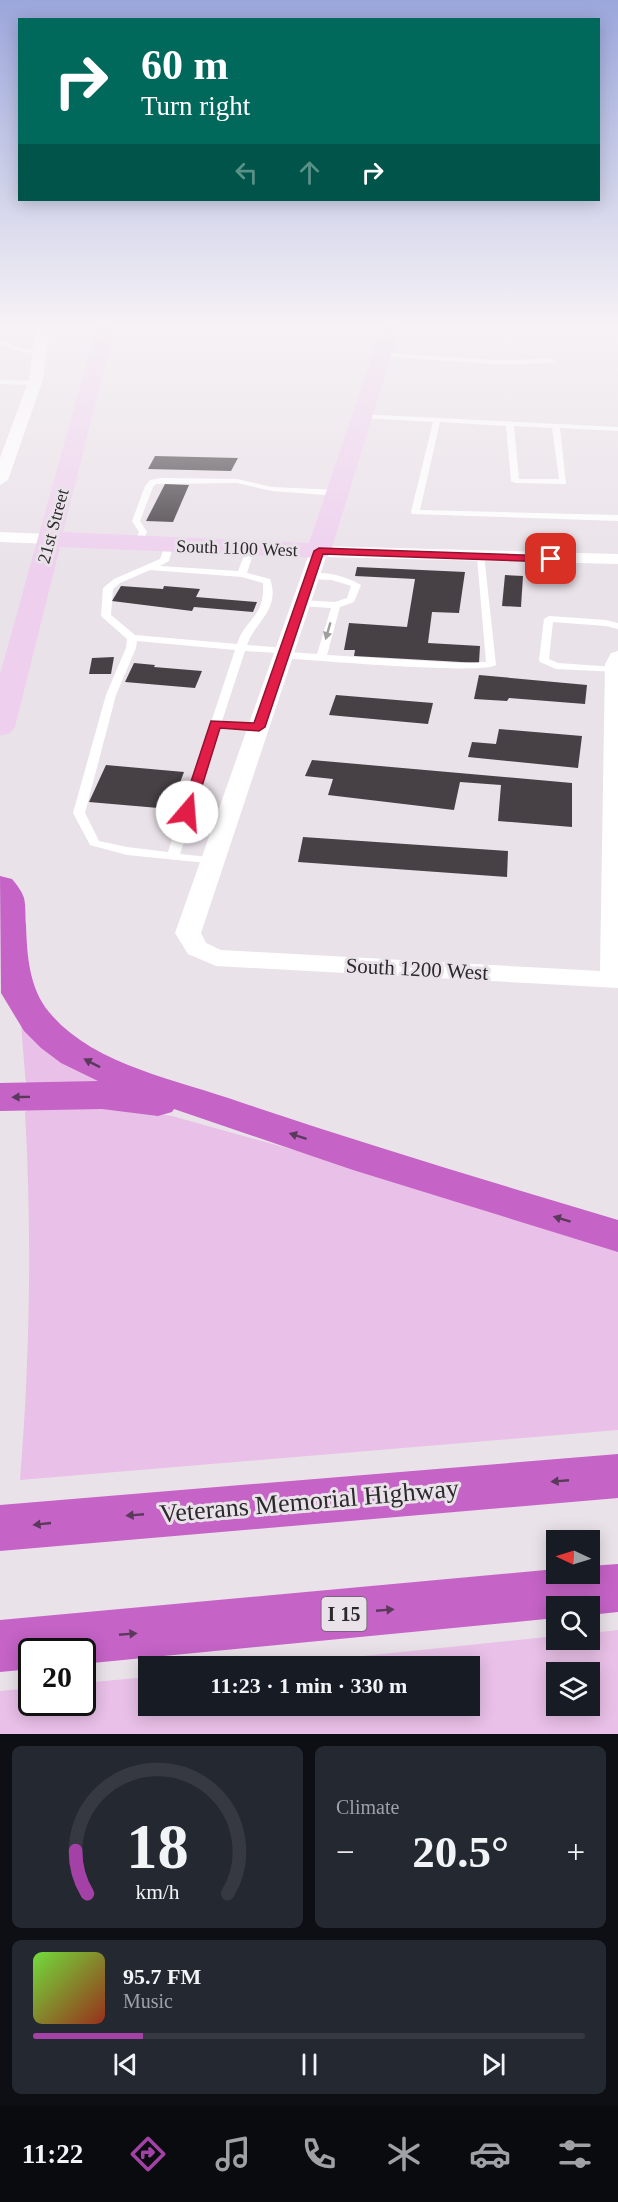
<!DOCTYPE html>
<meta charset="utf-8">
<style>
body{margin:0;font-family:Georgia,serif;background:#242831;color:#f1f3f6;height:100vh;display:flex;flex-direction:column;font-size:22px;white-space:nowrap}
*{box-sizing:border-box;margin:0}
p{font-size:20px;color:#9ea1a6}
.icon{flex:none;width:33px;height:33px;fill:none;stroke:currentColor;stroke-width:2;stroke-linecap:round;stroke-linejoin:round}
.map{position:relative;height:1734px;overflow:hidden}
.details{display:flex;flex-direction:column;gap:12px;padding:12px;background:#0d0f14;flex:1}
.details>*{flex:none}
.banner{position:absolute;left:18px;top:18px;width:582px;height:183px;border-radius:0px;box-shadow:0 3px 15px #0003;background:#00695c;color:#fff;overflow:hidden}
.needle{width:39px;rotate:274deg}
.tools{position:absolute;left:546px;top:1530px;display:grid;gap:12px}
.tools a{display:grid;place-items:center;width:54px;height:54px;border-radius:0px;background:#171b24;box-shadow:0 3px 15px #0003;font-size:30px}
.speed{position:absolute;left:18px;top:1638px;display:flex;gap:12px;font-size:30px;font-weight:700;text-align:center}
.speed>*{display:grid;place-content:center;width:78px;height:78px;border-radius:50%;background:#171b24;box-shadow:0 3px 15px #0003;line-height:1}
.speed .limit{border:3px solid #111;border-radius:9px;background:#fff;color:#111}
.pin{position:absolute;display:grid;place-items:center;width:51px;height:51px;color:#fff;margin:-26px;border-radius:12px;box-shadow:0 3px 9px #0006}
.me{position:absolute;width:66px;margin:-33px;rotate:18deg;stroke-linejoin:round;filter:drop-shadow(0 0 4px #0008)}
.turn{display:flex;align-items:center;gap:21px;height:126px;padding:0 24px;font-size:27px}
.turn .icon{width:78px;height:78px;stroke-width:2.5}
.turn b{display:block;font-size:42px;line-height:51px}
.lanes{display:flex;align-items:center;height:57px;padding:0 24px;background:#0003;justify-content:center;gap:30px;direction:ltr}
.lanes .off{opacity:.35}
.big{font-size:45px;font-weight:800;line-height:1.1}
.details .tile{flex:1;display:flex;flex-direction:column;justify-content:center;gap:9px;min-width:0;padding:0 21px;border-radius:9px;background:#242831}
.details .dial{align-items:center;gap:0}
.dial svg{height:156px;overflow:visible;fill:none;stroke:#363941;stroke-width:7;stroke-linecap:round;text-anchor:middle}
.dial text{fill:#f1f3f6;stroke:none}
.song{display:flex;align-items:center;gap:18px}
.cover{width:72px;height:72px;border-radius:9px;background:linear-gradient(135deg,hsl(100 70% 55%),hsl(10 70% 35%))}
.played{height:6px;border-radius:3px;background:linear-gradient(90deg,#a441a7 20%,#363941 20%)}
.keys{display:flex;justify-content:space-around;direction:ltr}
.heat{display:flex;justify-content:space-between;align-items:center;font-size:33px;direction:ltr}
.details .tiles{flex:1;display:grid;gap:12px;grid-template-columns:1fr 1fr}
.tile:last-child{grid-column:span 2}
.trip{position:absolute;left:138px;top:1656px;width:342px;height:60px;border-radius:0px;background:#171b24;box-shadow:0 3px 15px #0003;font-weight:800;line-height:60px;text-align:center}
.dock{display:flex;height:96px;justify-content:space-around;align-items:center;background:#090b0e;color:#9ea1a6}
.dock .icon{width:42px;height:42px}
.dock .current{color:#a441a7}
.dock b{font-size:27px;color:#f1f3f6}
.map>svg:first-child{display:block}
</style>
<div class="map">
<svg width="618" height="1734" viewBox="0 0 618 1734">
<rect width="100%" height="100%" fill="#eae2e9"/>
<!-- green -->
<g fill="#e9c0e8" fill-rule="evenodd">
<polygon points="21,1023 106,1085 30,1086 26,1082 25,1074"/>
<path d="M113 1107 172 1116 319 1157 618 1248V1430L20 1480C30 1357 32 1235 25 1112L29 1108Z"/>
<path d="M618 1630V1734H0V1691L31 1688 32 1702H82L83 1683 148 1677V1706H470V1666H267L556 1636V1640H590V1633ZM556 1672H590V1706H556Z"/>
</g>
<!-- building -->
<g fill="#474146">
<polygon points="155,456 238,458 231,471 148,469"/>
<polygon points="165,484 189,485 173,522 146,521"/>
<polygon points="357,567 465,572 459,613 432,612 428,643 480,646 479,663 354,656 355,650 344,650 349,623 407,627 415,579 355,576"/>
<polygon points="505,575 523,576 521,607 502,606"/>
<polygon points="121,586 163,589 164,586 200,589 196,597 257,602 253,612 194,607 192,611 112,601"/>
<polygon points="114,657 111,674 89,674 92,658"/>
<polygon points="134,663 155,665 154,667 202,671 195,688 125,682"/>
<polygon points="479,675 587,685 585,704 509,698 507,701 474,699"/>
<polygon points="336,695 433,703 428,724 329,715"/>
<polygon points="499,729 582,736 578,768 468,757 472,742 496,744"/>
<polygon points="312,760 572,783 572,827 498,821 501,785 460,782 454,810 328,795 333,779 305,776"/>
<polygon points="106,765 184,772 170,809 89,802"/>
<polygon points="303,837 508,851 507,877 298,862"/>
</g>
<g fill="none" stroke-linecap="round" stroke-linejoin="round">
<!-- lane -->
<g fill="#fff" fill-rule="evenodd">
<polygon points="0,341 25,349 40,348 43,350 25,353 0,345"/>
<polygon points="382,353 494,360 551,359 555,361 551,363 494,364 380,356 380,354"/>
<polygon points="0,380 35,381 39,383 35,385 0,384"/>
<path d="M359 414 618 427V431L560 428 566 484 515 483 511 481 506 426 440 422 420 510 618 515V521L412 514 411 512 433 422 362 418H359ZM514 426 552 428 559 479H519Z"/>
<polygon points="161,478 237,479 272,487 338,490 342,493 338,496 272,491 237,483 156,484 153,487 140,521 147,532 141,546 135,546 134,544 139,532 132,521 145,486 150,480"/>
<path d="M169 543 173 546 169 561 160 566 238 571 247 548 251 545 254 546 255 548 247 573 270 579C281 610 255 621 247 645L285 648 288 649 289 652 317 654 331 608 301 606 296 603 301 600 335 602 347 598 351 586 332 580 311 579 306 576C319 568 349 577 361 585L354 602 340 607 327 655 460 663 486 662 477 557 478 555H484L496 665C483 675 312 660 283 658L279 657V653L245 651 222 721 259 724 264 727 259 730 220 727 180 854 217 858 219 861 217 864 127 855 90 845 73 813 106 695 126 648 127 639 101 616 103 588 114 579 160 559 165 546ZM150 570 242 577 263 583C265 618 246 617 237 644L135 635 111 615 113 589 120 583ZM137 641 235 650 168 852 127 847 99 841 85 813 116 695 136 648Z"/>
<polygon points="549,616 606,620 618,623 618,629 606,626 553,622 549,659 558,663 615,667 618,668 618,672 556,669 540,662 539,660 544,619"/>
</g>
<!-- street -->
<g fill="#fff" fill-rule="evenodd">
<polygon points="36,326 50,326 43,379 8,480 0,485 0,458 29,379"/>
<polygon points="0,532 50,534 56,535 59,539 56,543 50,544 0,542"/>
<polygon points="319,546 618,554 618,564 326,557 201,933 206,943 221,950 600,971 605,664 611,653 618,651 618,988 216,966 188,954 175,933 310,551 313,547"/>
</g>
<!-- secondary -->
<polygon fill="#eed0ee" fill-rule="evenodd" points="97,326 115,326 63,532 309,543 382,326 400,326 331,551 328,556 319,558 60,547 15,727 10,733 0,736 0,674"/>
<!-- highway -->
<g fill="#c563c7" fill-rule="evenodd">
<path d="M0 876 12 879C16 884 22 891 24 898 26 906 25 917 26 925 27 955 29 988 49 1012 92 1065 178 1080 240 1102 365 1144 491 1182 618 1220V1252L353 1170 174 1109 172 1112 158 1116 102 1109 0 1111V1083L98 1081 61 1063 41 1048 24 1031 1 993Z"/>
<polygon points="618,1454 618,1498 0,1551 0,1505"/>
<polygon points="618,1564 618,1612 590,1615 590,1606 556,1606 556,1618 82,1664 82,1652 32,1652 32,1669 0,1672 0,1620 556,1569 556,1574 590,1574 590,1566"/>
</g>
</g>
<!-- one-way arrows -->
<defs><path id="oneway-solid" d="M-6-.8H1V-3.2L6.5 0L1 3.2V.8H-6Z" transform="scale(1.5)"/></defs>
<use fill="#a09fa0" href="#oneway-solid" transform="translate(328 631) rotate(106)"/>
<g fill="#5a3a5a">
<use href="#oneway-solid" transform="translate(92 1063) rotate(-153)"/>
<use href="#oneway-solid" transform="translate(21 1097) rotate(179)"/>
<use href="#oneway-solid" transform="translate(298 1136) rotate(-162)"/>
<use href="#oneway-solid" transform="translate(562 1219) rotate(-163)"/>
<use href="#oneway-solid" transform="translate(560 1481) rotate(175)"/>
<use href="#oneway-solid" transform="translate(135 1515) rotate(175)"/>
<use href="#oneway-solid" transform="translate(42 1524) rotate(174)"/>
<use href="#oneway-solid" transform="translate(385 1610) rotate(-5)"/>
<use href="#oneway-solid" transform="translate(128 1634) rotate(-5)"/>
</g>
<!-- sky -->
<linearGradient id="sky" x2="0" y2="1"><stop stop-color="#9ba6db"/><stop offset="0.57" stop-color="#f6f2f5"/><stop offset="1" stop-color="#f6f2f5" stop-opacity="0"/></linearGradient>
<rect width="618" height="569" fill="url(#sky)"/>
<!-- route -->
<polygon fill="#e11d48" stroke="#92132f" stroke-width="1.5" points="319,548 551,556 556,559 551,562 323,554 265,727 259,731 220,728 194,812 187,816 183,815 181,812 211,721 254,723 314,551"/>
<g text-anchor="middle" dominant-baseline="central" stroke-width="6" stroke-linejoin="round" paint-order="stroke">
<!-- far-street labels -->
<g font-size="18" fill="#2c292c" stroke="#eae2e9">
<text transform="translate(53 526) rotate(-75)">21st Street</text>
<text transform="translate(237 548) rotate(2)">South 1100 West</text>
</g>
<!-- shield labels -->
<rect fill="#eae2e9" stroke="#656065" stroke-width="1.5" x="321.5" y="1597" width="45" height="34" rx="4.5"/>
<g font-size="20" font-weight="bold" fill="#2c292c">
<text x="344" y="1614">I 15</text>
</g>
<!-- street labels -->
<g font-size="21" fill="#2c292c" stroke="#eae2e9">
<text transform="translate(417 969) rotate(3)">South 1200 West</text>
</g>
<!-- near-street labels -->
<g font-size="26" fill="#2c292c" stroke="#eae2e9">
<text transform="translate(309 1501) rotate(-5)">Veterans Memorial Highway</text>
</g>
</g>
</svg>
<div class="tools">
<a><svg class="needle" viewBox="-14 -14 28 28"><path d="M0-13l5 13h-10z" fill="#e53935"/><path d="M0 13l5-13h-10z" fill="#9ea1a6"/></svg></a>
<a><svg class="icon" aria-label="search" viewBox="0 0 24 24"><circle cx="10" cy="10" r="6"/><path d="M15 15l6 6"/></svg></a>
<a><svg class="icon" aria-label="layers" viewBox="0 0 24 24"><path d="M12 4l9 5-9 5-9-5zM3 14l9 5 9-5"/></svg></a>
</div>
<div class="speed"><div class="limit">20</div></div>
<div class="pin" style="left:551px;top:559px;background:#d93025"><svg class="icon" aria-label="arrive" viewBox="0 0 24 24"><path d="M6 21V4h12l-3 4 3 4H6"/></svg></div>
<svg class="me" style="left:187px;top:812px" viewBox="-20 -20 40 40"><circle r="19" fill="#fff"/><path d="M0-13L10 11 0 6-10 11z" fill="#e11d48"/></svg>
<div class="trip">11:23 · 1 min · 330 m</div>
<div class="banner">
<div class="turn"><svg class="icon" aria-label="right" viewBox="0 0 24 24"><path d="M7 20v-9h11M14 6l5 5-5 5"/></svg><div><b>60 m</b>Turn right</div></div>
<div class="lanes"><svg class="icon off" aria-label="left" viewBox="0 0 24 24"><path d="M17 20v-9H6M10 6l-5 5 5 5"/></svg><svg class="icon off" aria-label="ahead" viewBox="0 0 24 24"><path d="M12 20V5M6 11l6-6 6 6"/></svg><svg class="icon" aria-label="right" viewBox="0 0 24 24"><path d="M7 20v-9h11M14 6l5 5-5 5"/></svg></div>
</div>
</div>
<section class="details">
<div class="tiles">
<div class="tile dial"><svg viewBox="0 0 100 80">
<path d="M14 69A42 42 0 1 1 86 69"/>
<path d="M14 69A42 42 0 0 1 8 47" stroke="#a441a7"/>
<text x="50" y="56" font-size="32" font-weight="700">18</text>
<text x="50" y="72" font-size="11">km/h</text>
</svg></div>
<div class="tile"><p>Climate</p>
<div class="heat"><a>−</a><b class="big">20.5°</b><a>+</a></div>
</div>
<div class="tile">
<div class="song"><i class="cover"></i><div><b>95.7 FM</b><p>Music</p></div></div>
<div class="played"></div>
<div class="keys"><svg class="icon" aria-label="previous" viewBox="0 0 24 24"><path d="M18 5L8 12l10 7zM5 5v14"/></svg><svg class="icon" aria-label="pause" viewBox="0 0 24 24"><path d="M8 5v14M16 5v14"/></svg><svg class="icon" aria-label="next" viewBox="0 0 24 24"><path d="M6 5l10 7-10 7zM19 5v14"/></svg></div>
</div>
</div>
</section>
<nav class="dock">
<b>11:22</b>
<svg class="icon current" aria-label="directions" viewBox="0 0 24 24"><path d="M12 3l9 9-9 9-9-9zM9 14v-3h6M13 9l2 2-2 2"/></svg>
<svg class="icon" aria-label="music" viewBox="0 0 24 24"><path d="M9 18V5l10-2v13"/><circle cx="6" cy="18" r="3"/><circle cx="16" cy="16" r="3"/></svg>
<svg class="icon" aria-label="phone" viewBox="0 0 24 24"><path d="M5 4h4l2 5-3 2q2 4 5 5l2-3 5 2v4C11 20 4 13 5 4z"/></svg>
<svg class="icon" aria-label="climate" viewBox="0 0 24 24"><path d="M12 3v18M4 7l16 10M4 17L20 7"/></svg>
<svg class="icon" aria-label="car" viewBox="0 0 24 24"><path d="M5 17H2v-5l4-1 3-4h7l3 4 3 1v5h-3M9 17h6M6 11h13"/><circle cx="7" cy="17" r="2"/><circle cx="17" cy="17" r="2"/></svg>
<svg class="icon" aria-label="filters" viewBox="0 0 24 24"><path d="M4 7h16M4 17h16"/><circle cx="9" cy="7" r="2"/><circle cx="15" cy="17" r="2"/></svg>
</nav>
